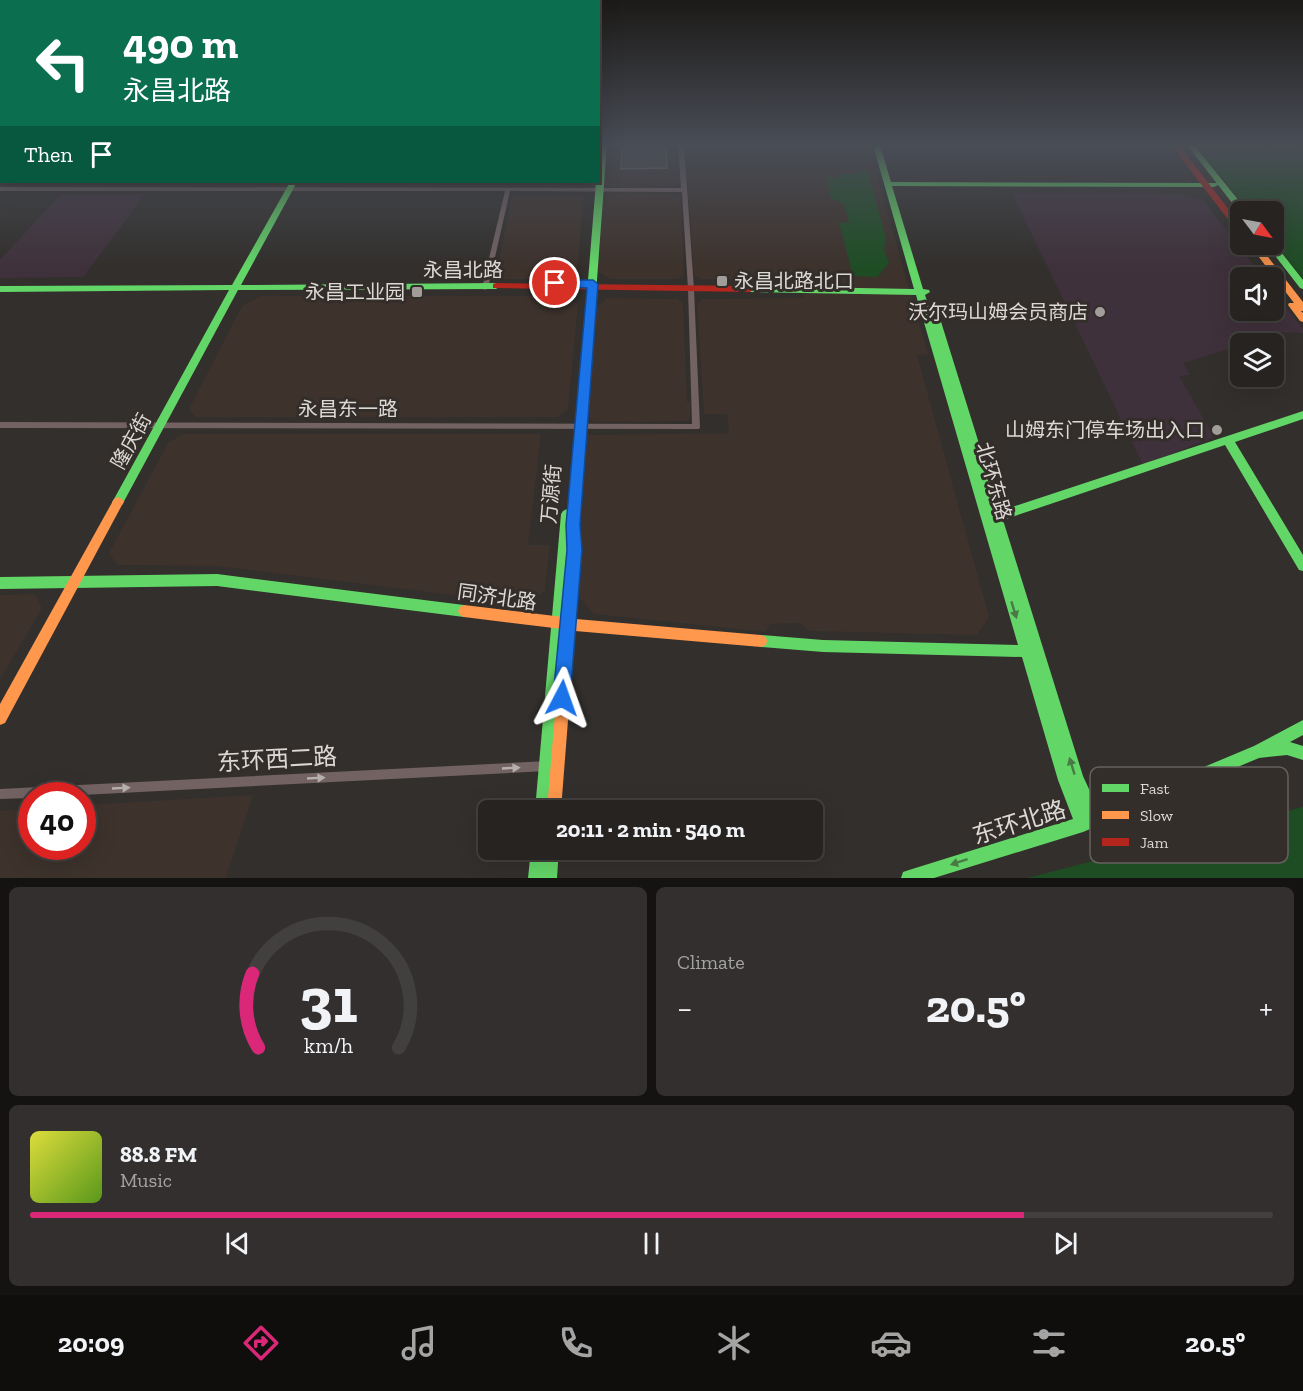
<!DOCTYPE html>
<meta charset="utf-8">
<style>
body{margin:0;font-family:"Zilla Slab","Noto Sans SC",serif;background:#322f2e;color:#f1f3f6;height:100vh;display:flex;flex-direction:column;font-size:22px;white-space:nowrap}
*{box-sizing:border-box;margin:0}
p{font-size:20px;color:#a4a4a5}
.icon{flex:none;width:33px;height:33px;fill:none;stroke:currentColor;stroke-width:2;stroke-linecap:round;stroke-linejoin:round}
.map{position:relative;height:878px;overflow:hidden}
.details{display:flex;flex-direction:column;gap:9px;padding:9px;background:#151312;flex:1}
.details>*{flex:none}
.guide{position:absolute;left:0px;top:0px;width:600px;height:183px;box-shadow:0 6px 24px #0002,0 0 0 2px #42403f;background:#0b6e4f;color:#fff;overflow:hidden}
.needle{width:39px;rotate:122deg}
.tools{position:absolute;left:1230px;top:201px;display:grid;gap:12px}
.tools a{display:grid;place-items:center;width:54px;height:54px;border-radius:9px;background:#262321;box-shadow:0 6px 24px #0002,0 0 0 2px #42403f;font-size:30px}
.speed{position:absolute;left:18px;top:782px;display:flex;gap:12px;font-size:30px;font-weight:700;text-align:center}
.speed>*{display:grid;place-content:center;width:78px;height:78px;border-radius:50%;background:#262321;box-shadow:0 6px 24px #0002,0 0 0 2px #42403f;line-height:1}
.speed .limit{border:9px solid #d22;background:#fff;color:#111}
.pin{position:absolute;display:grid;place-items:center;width:51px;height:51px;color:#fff;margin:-26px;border:3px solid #fff;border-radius:50%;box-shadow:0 2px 6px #0007}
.me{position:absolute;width:66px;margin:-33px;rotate:4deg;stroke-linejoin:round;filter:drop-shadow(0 0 4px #0008)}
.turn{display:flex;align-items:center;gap:21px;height:126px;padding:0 24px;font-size:27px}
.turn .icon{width:78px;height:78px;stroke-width:2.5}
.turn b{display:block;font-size:42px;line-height:51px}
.then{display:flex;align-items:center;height:57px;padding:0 24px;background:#0003;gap:12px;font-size:22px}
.big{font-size:45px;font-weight:700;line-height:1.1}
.details .tile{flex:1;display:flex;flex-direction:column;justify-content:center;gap:9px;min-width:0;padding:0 21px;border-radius:9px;background:#322f2e}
.details .dial{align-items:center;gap:0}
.dial svg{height:156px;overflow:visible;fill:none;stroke:#42403f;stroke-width:7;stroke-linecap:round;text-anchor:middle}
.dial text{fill:#f1f3f6;stroke:none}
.song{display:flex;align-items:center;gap:18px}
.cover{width:72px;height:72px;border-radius:9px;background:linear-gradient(135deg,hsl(60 70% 55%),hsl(90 70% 35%))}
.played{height:6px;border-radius:3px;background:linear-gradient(90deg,#db2777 80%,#42403f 80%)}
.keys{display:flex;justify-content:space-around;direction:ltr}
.heat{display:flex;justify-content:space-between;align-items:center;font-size:33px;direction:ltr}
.details .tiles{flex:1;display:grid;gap:9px;grid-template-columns:1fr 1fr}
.tile:last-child{grid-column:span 2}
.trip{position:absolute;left:478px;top:800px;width:345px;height:60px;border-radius:9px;background:#262321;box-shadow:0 6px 24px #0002,0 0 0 2px #42403f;font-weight:700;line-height:60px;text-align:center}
.tabs{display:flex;height:96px;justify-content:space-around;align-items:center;background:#0f0e0d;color:#a4a4a5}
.tabs .icon{width:42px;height:42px}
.tabs .selected{color:#db2777}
.tabs b{font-size:27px;color:#f1f3f6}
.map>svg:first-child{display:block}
</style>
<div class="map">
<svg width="1303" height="878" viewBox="0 0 1303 878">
<rect width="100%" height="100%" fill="#322f2c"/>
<!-- commercial -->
<g fill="#3f313b">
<polygon points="1012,193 1146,193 1184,195 1203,200 1263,277 1240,278 1240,310 1274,310 1274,291 1303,329 1303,333 1240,331 1249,343 1183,363 1190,375 1179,376 1214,437 1143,465"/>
<polygon points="145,194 83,277 0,278 0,260 60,195"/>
</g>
<!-- built -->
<g fill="#3d322c">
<polygon points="607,145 678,145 680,183 674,186 610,187 604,184"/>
<polygon points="685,145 868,145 928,354 917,355 989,617 977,635 809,631 801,623 770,624 766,632 594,614 576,594 587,435 729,433 727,414 704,414 697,303 703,299 803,298 799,279 700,279 694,275"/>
<polygon points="463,182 588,182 582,185 462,185"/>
<polygon points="609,193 673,194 680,196 684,275 678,279 610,279 598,271 603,197"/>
<polygon points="512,195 584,195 577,271 564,279 496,279"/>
<polygon points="261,296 565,296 578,304 568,409 557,417 196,417 189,409 242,306"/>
<polygon points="608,298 677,299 683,303 687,402 690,402 690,418 687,421 594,422 588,416 596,307"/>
<polygon points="182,434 541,434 528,545 550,545 545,591 527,604 217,566 117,565 109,553 168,443"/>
<polygon points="35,594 42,608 0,679 0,595"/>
<polygon points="253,795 226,878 0,878 0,811 31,809 32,846 82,846 83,805"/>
</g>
<!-- green -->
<g fill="#1e4d24">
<polygon points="1195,145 1303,145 1303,279 1274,242 1274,212 1249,211"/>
<polygon points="857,171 868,171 886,239 884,249 889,263 877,277 853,276 839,222 849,223 844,204 831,198 826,177 837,178 837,174 858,174"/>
<polygon points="1303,807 1303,878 1027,878"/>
</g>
<!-- building -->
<polygon fill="#4e4c4a" stroke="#777472" stroke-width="1.5" points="625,145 666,146 667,168 621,169 622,146"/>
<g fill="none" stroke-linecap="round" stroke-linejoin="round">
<!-- street -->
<g fill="#726262" fill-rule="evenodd">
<polygon points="678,145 684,145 694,289 700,427 699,429 0,428 0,422 692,424 688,289 682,192 510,191 488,288 485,290 482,288 505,191 0,191 0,187 681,188"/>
<polygon points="547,761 551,762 552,766 551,770 547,771 82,795 32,795 32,798 0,799 0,789"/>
</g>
<!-- fast -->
<g fill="#63d668" fill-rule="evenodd">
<polygon points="599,145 607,145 586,428 585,431 577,431 576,428 596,182 598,182"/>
<polygon points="873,145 880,145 891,182 1217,183 1218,185 1214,187 892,186 923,289 929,290 930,292 925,295 930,310 933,309 938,312 1000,511 1303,411 1303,419 1235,442 1303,555 1303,571 1299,570 1225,445 1003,520 1083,776 1099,811 1254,746 1303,720 1303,735 1290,742 1303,746 1303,760 1287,755 1259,758 1083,832 934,878 901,878 903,872 909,870 1073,819 1058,780 1022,657 823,652 761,647 756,645 755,641 756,637 761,635 823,640 1018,645 916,295 750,292 746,289 750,286 914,289"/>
<polygon points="1187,145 1194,145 1248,212 1240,213"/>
<rect x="0" y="170" width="2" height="6"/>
<polygon points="290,182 297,182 241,285 496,283 500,286 496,289 238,290 122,505 118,507 114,505 112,502 114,499 229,290 0,292 0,286 232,285"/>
<polygon points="1274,243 1303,280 1303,289 1300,288 1266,244 1274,244"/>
<polygon points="567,509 571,511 573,514 549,810 535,810 561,514 563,511"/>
<polygon points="217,574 464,605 468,607 470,611 468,615 464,617 217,586 0,589 0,577"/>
<polygon points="531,849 559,849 557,878 528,878"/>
</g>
<!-- slow -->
<g fill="#ff974d" fill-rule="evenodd">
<polygon points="1249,244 1258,244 1303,302 1303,311 1301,311 1303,313 1303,322 1300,321 1288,305 1289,303 1294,303"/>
<polygon points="581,424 585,425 586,428 579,525 581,550 576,619 761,635 766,637 767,641 766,645 761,647 575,631 561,810 547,810 562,629 464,617 460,615 458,611 460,607 464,605 563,617 569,550 567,525 576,428 577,425"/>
<polygon points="118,497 122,499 124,502 122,505 5,723 0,725 0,704 114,499"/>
</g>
<!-- jam -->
<g fill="#b3261e" fill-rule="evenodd">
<polygon points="1171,145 1179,145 1240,224 1240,231 1237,231"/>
<polygon points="496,283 750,286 754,289 750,292 493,288 493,284"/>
</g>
</g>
<!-- one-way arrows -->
<defs><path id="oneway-solid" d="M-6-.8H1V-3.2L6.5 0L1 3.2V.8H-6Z" transform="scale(1.5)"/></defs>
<g fill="#497a46">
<use href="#oneway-solid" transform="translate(1014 610) rotate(73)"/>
<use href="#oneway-solid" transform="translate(1072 766) rotate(-107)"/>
<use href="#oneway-solid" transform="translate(959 862) rotate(162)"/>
</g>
<g fill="#b7afad">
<use href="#oneway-solid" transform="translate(511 768) rotate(-3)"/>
<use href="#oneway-solid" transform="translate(316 778) rotate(-3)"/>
<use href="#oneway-solid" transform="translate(121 788) rotate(-3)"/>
</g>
<!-- sky -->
<linearGradient id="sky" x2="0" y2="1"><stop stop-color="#1c1a18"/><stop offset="0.54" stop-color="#494d56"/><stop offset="1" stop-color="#494d56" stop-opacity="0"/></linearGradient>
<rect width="1303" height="268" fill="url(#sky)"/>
<!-- route -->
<polygon fill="#1a73e8" stroke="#114b97" stroke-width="1.5" points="555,280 593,280 598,284 580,525 582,550 570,698 568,704 562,706 555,704 553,698 567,550 566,525 587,288 551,286 549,283"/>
<!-- markers -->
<g fill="#a09d9a" stroke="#342e2a" stroke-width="2">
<rect x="716" y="275" width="12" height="12" rx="3"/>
<rect x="411" y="286" width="12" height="12" rx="3"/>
<circle cx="1100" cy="312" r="6"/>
<circle cx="1217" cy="430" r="6"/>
</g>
<g text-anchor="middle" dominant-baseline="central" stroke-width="6" stroke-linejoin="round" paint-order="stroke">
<!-- street labels -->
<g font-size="20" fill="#dcd8d5" stroke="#342e2a">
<text x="463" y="270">永昌北路</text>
<text x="348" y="409">永昌东一路</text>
<text transform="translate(131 441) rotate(-61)">隆庆街</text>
<text transform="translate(994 481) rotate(74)">北环东路</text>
<text transform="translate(551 494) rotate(-85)">万源街</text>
<text transform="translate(497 597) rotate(8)">同济北路</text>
</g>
<!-- poi labels -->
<g font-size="20" fill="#dcd8d5" stroke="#342e2a" text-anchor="end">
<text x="734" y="281" text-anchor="start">永昌北路北口</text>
<text x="405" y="292">永昌工业园</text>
<text x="1088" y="312">沃尔玛山姆会员商店</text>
<text x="1205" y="430">山姆东门停车场出入口</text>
</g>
<!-- near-street labels -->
<g font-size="24" fill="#dcd8d5" stroke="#342e2a">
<text transform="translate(277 759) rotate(-3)">东环西二路</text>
<text transform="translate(1019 822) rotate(-17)">东环北路</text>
</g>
</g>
<!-- legend -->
<rect x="1090" y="767" width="198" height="96" rx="9" fill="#342e2a" stroke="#66615d" stroke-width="1.5"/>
<rect x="1102" y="784" width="27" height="8" fill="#63d668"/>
<rect x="1102" y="811" width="27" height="8" fill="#ff974d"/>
<rect x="1102" y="838" width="27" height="8" fill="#b3261e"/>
<g font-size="16" fill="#dcd8d5">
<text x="1140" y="794">Fast</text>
<text x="1140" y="821">Slow</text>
<text x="1140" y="848">Jam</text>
</g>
</svg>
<div class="tools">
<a><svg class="needle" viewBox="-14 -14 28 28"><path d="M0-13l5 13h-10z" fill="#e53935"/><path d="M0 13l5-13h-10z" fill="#a4a4a5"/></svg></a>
<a><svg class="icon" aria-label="sound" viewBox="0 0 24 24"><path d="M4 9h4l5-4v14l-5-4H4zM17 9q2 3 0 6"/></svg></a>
<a><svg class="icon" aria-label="layers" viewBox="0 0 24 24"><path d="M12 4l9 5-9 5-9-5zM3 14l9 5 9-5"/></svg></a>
</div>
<div class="speed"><div class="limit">40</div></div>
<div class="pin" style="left:555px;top:283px;background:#d93025"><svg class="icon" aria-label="arrive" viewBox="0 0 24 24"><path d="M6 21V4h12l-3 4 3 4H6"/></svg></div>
<svg class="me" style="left:562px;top:698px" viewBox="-20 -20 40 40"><path d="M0-17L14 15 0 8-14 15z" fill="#1a73e8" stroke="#fff" stroke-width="4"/></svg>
<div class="trip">20:11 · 2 min · 540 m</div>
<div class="guide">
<div class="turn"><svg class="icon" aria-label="left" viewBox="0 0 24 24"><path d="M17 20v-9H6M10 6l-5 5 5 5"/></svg><div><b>490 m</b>永昌北路</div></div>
<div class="then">Then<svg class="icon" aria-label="arrive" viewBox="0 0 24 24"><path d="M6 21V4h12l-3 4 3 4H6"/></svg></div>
</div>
</div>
<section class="details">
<div class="tiles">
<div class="tile dial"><svg viewBox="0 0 100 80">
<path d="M14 69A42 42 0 1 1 86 69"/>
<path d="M14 69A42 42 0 0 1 11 31" stroke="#db2777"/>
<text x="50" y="56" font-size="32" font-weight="700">31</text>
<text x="50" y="72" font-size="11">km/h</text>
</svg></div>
<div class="tile"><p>Climate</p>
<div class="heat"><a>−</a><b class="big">20.5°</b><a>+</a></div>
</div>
<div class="tile">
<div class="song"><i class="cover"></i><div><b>88.8 FM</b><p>Music</p></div></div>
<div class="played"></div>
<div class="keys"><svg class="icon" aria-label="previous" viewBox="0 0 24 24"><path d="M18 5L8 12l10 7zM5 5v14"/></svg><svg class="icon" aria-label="pause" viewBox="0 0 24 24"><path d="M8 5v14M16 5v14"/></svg><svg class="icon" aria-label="next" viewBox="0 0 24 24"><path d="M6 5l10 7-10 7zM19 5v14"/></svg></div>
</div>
</div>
</section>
<nav class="tabs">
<b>20:09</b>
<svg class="icon selected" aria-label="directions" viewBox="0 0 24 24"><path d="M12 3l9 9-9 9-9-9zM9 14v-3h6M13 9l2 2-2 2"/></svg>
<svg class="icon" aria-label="music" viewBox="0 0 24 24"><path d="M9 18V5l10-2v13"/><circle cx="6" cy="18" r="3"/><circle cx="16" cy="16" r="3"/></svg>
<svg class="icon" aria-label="phone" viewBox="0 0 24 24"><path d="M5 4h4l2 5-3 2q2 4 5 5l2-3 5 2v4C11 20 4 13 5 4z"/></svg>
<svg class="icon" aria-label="climate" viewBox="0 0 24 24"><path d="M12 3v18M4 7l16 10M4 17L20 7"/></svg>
<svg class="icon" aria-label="car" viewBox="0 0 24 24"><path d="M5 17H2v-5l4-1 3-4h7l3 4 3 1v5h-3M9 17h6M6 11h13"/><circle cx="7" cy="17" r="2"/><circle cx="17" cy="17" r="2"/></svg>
<svg class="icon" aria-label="filters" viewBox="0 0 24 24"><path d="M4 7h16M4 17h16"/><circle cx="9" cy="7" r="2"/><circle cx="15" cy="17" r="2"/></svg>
<b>20.5°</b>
</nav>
